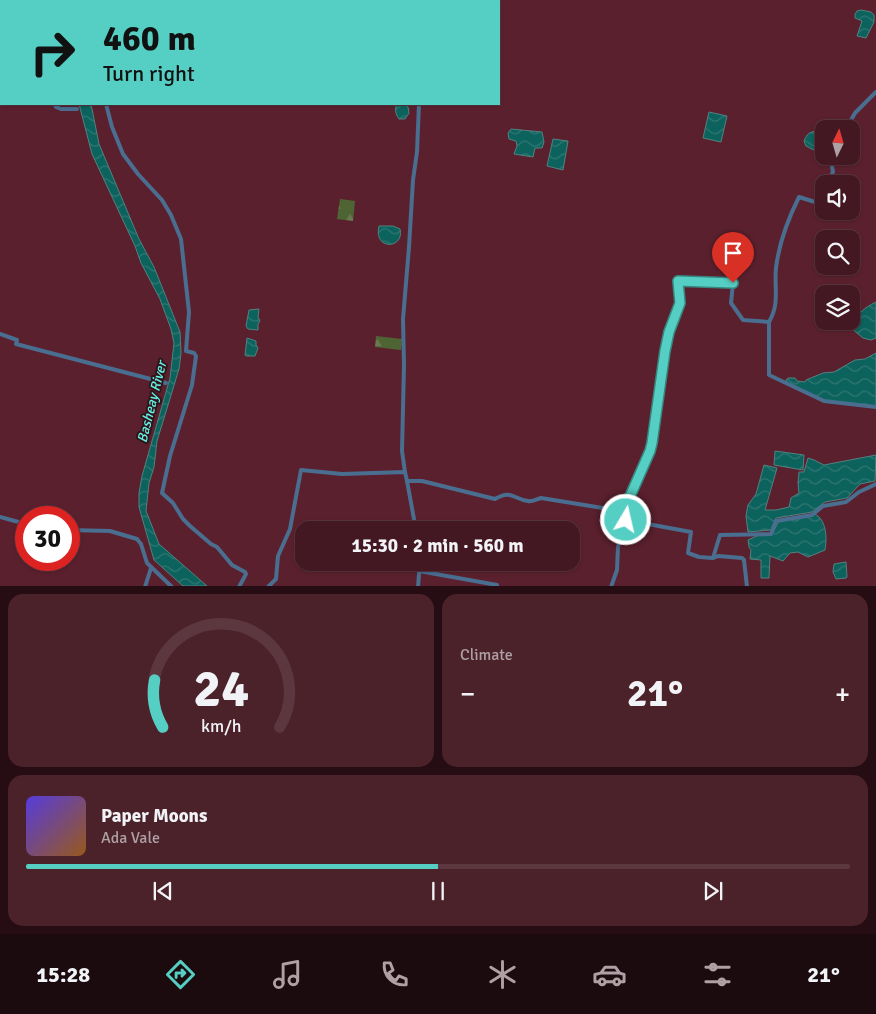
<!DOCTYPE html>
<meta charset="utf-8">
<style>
body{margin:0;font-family:Signika,sans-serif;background:#4b212a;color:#f1f3f6;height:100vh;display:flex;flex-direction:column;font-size:19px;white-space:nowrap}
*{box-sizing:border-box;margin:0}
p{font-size:16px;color:#afa0a5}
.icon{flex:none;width:28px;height:28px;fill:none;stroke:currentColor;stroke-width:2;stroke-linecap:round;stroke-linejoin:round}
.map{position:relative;height:586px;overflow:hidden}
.panel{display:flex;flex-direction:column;gap:8px;padding:8px;background:#250d13;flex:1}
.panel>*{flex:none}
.banner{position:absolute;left:0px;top:0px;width:500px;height:105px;box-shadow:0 1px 4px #0004,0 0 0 1px #5c3740;background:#55cec4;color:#111;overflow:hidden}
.needle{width:32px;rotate:5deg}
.buttons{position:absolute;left:815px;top:120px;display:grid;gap:10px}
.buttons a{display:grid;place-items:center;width:45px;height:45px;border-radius:10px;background:#441822;box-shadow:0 1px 4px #0004,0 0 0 1px #5c3740;font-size:25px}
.speed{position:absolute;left:15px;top:506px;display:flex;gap:10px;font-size:25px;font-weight:700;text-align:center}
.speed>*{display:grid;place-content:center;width:65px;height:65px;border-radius:50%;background:#441822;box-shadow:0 1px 4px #0004,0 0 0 1px #5c3740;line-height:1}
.speed .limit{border:8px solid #d22;background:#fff;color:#111}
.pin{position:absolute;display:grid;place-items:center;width:42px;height:42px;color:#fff;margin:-51px -21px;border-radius:50% 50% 50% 0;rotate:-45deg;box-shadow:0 0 5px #0007}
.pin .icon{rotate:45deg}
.me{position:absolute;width:55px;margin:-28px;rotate:9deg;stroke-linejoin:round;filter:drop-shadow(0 0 4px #0008)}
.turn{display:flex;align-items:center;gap:18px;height:105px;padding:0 20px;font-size:22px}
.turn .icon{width:65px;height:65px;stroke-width:2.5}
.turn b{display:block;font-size:35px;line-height:42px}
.big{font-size:38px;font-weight:800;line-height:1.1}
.panel .tile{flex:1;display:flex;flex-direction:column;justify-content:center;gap:8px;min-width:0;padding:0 18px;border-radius:15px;background:#4b212a}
.panel .dial{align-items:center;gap:0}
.dial svg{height:130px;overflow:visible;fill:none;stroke:#5c3740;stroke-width:7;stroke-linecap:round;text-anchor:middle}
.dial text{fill:#f1f3f6;stroke:none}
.song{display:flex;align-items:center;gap:15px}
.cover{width:60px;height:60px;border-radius:8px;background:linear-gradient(135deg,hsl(250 70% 55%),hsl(30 70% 35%))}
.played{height:5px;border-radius:2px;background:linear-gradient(90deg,#55cec4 50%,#5c3740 50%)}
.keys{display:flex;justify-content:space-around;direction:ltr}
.heat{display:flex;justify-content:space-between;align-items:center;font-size:28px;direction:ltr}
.panel .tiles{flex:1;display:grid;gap:8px;grid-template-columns:1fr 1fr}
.tile:last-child{grid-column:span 2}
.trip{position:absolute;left:295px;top:521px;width:285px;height:50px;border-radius:15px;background:#441822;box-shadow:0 1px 4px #0004,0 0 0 1px #5c3740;font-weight:800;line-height:50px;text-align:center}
.tab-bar{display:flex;height:80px;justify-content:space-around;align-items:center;background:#1b0a0e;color:#afa0a5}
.tab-bar .icon{width:35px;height:35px}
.tab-bar .on{color:#55cec4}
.tab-bar b{font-size:22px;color:#f1f3f6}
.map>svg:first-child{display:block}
</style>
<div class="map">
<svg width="876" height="587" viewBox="0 0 876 587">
<defs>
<pattern id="forest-firs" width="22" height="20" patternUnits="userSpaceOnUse" patternTransform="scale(1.25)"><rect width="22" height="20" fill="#4f6433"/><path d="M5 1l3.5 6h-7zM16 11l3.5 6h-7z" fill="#697950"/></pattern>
<pattern id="water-waves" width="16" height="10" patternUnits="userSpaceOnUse" patternTransform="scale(1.25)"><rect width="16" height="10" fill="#0c625d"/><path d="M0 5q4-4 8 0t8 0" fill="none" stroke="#307773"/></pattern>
</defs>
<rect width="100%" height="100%" fill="#5b202e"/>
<!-- forest -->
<g fill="url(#forest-firs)">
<polygon points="340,199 355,201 353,221 337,219"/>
<polygon points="376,336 402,339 401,350 375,347"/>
</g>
<!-- water -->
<g fill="url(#water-waves)" stroke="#528280">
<polygon points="861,10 871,12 874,15 874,22 866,38 857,36 862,21 855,18 855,14 857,11"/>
<polygon points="79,104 91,104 99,144 139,239 154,267 180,332 181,353 179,369 157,441 154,467 149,483 146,511 159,544 207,586 183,586 154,560 139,507 139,493 142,476 170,378 174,343 171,329 160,299 141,263 135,246 92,154"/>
<path d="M397 104H405L408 107 409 113 405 119H399C396 115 394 109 397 104Z"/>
<polygon points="709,112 727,116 721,142 703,138"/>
<polygon points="511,129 542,132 544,142 542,148 535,148 533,157 514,154 517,146 516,141 509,139 508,133"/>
<path d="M817 131 824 132V148L822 151 818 152 806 146 804 141C807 134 809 132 817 131Z"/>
<polygon points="553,139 568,141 563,170 547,166"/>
<path d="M379 226H393L400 229C405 249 373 251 379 226Z"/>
<path d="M876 302V338L871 340 863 338 851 328C855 315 864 308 876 302Z"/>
<polygon points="259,309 258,317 260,321 258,324 258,330 248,329 246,326 249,310"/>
<polygon points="247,338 256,341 256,345 258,348 255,356 246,356 245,355"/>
<polygon points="876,353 876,406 826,401 787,383 786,380 788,378 795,378 797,381 805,382 806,380 823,373 834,372 855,360 865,359"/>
<polygon points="775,451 804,455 803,470 774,465"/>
<polygon points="876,455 875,481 860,484 847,498 825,502 812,512 776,518 771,530 748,532 746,516 748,505 756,494 764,465 777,468 765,510 776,510 789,507 791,498 799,493 798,483 799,472 804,472 808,458 814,460 824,465"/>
<path d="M815 514C827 521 827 538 825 550L808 557 798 552 790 553 783 561 770 556 769 578H761V560L750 559 751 550 749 547 748 540 759 535 772 534 779 521Z"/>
<polygon points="846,562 847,577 846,578 836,579 833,572 834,564"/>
</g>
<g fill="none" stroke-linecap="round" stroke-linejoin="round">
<!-- minor -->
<g stroke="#4a6e90" stroke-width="4">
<polyline points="47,0 47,1"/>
<polyline points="97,0 97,1"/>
<polyline points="371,0 372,1"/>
<polyline points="0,65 1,64"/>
<polyline points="55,104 56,107 61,109 77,109"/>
<polyline points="106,104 112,127 123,154 138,174 162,200 171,215 181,239 189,312 186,351 194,353 196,356 192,385 170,456 162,493 173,503 183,519 190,526 211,544 217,547 232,565 245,572 246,574 239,587"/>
<polyline points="846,129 855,113 876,92"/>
<polyline points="826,184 833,172 831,161 832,156"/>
<path d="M769 322C780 303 774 289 776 268 779 243 788 219 799 197L815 202 817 200 824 189"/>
<polyline points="0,334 17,340 16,344 166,383"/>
<polyline points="405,472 402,451 404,365 403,319 409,247 413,180 417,152 419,104"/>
<polyline points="407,481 416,530"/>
<polyline points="624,510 652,443 665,351 669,332 680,303 678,281 733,283 731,303 743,320 769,322 769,375 824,401 876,407"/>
<polyline points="0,517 26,524"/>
<polyline points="69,530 110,531 137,539 141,544 147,563 172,587"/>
<polyline points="713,558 718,556 742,558 744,560 747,587"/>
<polyline points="419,571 497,585 496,587"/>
<polyline points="145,587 151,568"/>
<path d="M268 587 276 579 278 556 290 529 301 470 342 474 405 472 407 481H422L495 499C511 489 513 499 528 501 532 502 537 499 541 498L615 510H624L626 520 691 532 688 553 699 557 713 558 720 535 771 534 776 521 812 515 823 506 846 502 859 492 876 484"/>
<polyline points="418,587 420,562"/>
<polyline points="611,587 617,570 618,547 626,520"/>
</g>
</g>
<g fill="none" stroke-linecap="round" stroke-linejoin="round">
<defs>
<polyline id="route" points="626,520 624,510 650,451 652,443 665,351 669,332 680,303 678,281 733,283"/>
</defs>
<!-- route casing -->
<use href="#route" stroke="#37867f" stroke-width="12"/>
<!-- route -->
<use href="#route" stroke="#55cec4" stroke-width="9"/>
</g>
<g text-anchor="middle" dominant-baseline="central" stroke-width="4" stroke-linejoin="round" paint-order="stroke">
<!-- water labels -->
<g font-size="14" font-style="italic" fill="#64f2e7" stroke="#30151a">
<text transform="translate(152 402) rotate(-76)">Basheay River</text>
</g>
</g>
</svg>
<div class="buttons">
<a><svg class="needle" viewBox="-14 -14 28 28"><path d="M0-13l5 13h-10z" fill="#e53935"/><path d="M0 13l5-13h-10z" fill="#afa0a5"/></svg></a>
<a><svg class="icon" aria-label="sound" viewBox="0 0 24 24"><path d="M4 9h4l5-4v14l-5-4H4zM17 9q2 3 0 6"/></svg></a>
<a><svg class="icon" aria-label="search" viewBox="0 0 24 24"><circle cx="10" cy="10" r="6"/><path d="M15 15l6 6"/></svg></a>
<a><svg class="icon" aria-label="layers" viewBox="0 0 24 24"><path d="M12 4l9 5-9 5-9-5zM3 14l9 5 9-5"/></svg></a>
</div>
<div class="speed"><div class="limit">30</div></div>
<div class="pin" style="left:733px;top:283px;background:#d93025"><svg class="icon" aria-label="arrive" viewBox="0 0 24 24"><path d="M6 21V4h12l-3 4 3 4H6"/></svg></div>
<svg class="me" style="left:626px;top:520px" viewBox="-20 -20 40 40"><circle r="17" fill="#55cec4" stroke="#fff" stroke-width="3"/><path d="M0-11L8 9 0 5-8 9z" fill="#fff"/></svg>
<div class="trip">15:30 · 2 min · 560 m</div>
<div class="banner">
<div class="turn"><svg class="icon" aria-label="right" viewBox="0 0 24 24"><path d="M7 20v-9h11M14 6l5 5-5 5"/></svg><div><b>460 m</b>Turn right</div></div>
</div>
</div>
<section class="panel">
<div class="tiles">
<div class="tile dial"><svg viewBox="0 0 100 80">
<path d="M14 69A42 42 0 1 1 86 69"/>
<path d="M14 69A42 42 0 0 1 9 40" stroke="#55cec4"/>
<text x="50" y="56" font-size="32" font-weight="700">24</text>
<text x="50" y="72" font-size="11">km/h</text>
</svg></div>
<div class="tile"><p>Climate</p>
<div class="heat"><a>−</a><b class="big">21°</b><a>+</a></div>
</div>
<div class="tile">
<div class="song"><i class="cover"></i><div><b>Paper Moons</b><p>Ada Vale</p></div></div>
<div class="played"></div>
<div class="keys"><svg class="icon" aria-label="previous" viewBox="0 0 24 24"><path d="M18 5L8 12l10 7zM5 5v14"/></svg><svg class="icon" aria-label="pause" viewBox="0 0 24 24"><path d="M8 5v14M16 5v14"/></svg><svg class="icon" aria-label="next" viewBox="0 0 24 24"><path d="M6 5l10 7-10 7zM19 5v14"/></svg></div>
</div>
</div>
</section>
<nav class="tab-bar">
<b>15:28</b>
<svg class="icon on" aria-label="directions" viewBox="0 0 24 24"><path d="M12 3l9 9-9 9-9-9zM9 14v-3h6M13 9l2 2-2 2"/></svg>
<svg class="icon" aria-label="music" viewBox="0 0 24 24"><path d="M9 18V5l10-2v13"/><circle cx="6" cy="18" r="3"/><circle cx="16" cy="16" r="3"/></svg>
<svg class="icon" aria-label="phone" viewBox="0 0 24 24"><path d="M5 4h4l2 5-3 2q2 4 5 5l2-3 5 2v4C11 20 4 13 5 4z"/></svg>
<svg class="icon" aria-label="climate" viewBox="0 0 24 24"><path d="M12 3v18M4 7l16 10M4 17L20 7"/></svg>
<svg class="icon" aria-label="car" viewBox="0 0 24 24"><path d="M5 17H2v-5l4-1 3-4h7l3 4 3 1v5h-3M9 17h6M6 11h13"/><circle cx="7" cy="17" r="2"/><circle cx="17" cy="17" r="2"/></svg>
<svg class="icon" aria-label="filters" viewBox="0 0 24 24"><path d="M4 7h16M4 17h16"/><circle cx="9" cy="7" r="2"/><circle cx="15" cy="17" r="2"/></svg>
<b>21°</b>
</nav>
